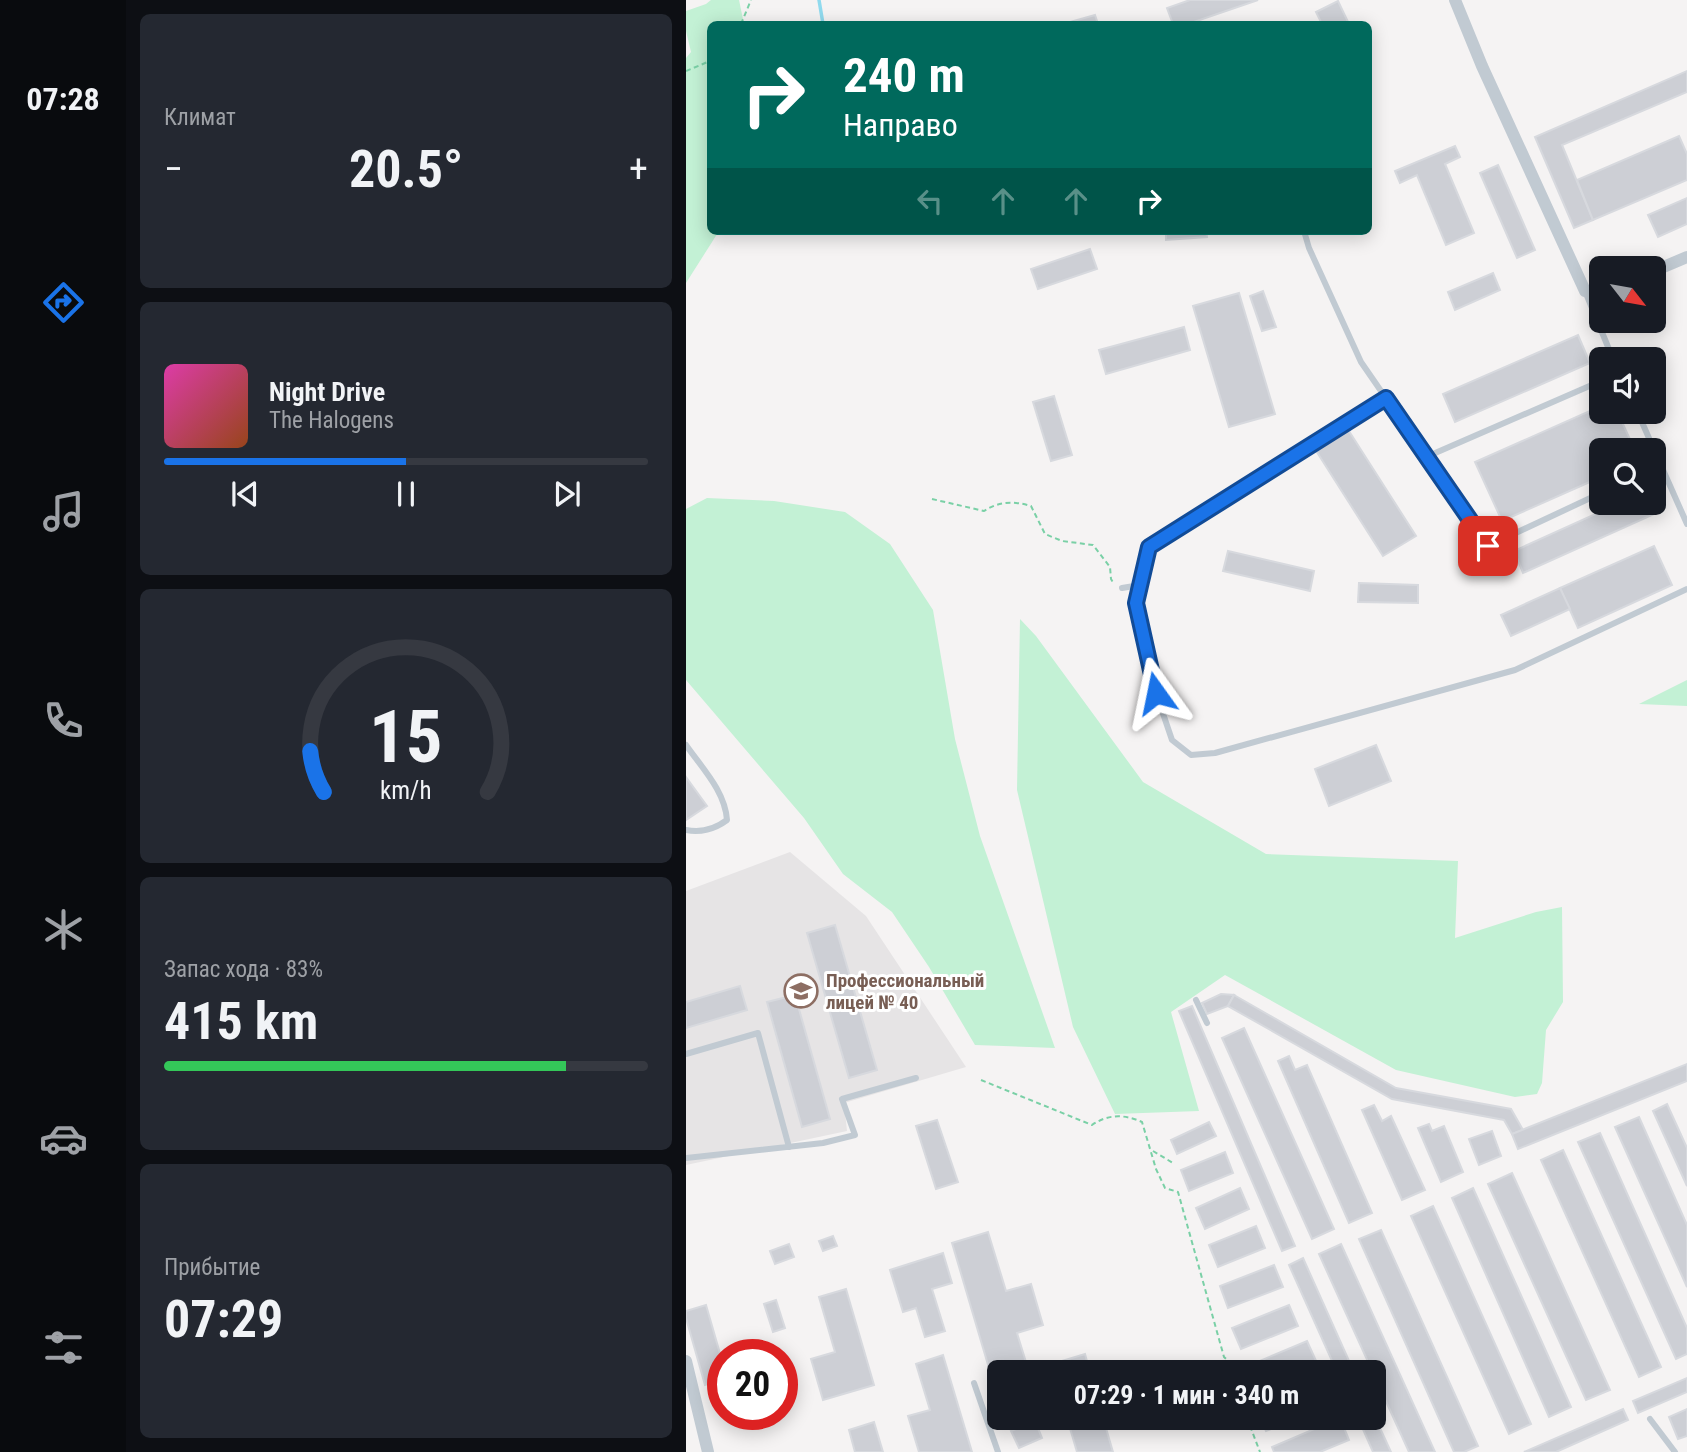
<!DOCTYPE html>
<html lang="ru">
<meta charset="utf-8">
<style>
body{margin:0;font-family:"Roboto Condensed",sans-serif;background:#242831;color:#f1f3f6;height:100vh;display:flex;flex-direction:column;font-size:26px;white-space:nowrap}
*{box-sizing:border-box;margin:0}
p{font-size:23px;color:#9ea1a6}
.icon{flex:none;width:38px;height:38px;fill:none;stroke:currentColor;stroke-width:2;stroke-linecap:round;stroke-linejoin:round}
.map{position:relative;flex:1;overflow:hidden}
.details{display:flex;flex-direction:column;gap:14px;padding:14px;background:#0d0f14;width:560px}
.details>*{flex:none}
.hud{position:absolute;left:21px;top:21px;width:665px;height:214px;border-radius:10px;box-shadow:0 4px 18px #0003;background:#00695c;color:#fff;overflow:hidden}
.needle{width:46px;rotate:121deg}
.tools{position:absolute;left:903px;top:256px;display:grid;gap:14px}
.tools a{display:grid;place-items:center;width:77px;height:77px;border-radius:10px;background:#171b24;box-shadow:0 4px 18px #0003;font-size:35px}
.speed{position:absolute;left:21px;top:1339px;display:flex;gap:14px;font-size:35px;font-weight:700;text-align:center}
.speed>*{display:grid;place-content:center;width:91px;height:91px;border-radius:50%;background:#171b24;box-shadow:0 4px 18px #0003;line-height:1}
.speed .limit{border:10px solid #d22;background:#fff;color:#111}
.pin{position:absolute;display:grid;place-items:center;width:60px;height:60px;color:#fff;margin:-30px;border-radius:14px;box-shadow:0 4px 10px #0006}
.me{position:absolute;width:77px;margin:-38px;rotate:348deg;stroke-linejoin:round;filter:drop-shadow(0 0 5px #0008)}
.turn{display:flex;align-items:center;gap:24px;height:147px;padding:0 21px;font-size:32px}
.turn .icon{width:91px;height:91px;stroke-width:2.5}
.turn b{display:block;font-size:49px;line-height:60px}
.lanes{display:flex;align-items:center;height:66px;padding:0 21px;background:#0003;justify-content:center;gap:35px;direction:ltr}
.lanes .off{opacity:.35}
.big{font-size:52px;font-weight:700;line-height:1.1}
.details .tile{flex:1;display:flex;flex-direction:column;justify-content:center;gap:10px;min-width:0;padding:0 24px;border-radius:10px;background:#242831}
.details .dial{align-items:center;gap:0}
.dial svg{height:182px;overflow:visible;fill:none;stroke:#363941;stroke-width:7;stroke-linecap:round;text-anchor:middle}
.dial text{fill:#f1f3f6;stroke:none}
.song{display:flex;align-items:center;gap:21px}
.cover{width:84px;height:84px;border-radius:10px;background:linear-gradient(135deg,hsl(320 70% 55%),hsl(20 70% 35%))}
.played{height:7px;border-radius:4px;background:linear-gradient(90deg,#1a73e8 50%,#363941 50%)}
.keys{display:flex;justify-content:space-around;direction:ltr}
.heat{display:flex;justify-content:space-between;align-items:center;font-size:38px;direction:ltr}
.charge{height:10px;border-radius:5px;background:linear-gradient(90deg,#34c759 83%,#363941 0)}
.trip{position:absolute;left:301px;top:1360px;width:399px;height:70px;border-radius:10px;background:#171b24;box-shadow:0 4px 18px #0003;font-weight:700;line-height:70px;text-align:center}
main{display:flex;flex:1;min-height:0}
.tabs{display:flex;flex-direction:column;width:126px;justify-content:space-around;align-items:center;background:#090b0e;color:#9ea1a6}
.tabs .icon{width:49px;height:49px}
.tabs .on{color:#1a73e8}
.tabs b{font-size:32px;color:#f1f3f6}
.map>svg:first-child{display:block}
</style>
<main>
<nav class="tabs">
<b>07:28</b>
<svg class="icon on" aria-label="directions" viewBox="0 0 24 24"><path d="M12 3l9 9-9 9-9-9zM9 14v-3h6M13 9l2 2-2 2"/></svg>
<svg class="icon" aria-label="music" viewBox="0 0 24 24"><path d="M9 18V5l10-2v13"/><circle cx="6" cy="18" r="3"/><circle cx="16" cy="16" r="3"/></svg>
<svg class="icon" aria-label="phone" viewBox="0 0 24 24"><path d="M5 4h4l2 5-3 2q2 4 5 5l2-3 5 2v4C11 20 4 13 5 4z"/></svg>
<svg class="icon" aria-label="climate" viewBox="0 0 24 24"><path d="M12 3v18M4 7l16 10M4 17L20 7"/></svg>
<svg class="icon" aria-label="car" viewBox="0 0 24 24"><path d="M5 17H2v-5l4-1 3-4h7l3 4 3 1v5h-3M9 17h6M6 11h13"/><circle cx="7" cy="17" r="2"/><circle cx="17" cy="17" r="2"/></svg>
<svg class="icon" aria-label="filters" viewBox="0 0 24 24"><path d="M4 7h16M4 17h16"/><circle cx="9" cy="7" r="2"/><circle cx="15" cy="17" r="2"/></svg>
</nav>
<section class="details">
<div class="tile"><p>Климат</p>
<div class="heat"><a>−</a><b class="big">20.5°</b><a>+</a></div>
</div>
<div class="tile">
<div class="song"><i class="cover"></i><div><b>Night Drive</b><p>The Halogens</p></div></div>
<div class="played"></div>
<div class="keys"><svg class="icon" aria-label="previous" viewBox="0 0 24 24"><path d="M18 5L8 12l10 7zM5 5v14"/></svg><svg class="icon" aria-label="pause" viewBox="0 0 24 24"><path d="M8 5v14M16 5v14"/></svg><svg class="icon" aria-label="next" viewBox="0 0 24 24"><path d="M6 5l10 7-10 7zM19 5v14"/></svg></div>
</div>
<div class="tile dial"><svg viewBox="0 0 100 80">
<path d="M14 69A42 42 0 1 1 86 69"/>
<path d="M14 69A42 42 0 0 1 8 51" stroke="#1a73e8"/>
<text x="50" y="56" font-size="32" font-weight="700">15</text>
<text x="50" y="72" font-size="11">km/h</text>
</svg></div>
<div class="tile"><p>Запас хода · 83%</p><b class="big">415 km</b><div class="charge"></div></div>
<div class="tile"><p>Прибытие</p><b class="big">07:29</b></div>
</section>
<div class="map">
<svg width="1001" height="1452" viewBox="0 0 1001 1452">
<rect width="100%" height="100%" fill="#f5f3f3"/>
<!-- education -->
<polygon fill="#e6e4e5" points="104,852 180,916 280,1067 158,1103 161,1131 0,1165 0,891"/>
<!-- green -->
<g fill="#c3f1d5">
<polygon points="25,0 53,0 58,24 24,24 24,231 33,231 0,283 0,58 5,52 0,31 0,11 20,4"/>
<polygon points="21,498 88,501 159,512 204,544 247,610 269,739 294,836 369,1048 289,1045 243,967 206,912 157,874 118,818 0,680 0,509"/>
<polygon points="334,619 350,636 457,782 580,854 772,861 769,938 850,912 876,907 877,1002 860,1030 856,1083 851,1094 829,1097 710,1070 539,975 485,1012 513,1111 429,1114 387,1027 331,790"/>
<polygon points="1001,680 1001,706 953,704"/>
</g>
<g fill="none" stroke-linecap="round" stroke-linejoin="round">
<!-- stream -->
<polyline stroke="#90daee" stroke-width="3.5" points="133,0 137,24"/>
</g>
<!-- building -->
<g fill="#cdcfd5" stroke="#d7d9de" stroke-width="2">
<polygon points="504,0 572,0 502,24 487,24 481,8"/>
<polygon points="652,1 663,24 636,24 630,12"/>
<polygon points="409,15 412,24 377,24"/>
<polygon points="1001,71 1001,92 876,145 907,220 888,228 849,137"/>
<polygon points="993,136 1001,154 1001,180 907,220 891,180"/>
<polygon points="769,146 774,157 759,164 788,233 760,245 731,175 714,183 709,171"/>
<polygon points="812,165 849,250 831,258 794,173"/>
<polygon points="1001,198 1001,224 972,237 962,215"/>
<polygon points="480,231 520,231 521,237 480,240"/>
<polygon points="404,249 411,269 352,289 345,269"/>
<polygon points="807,273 814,290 769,310 762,292"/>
<polygon points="577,291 590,327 576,331 564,296"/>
<polygon points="553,293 589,414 543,427 507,306"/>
<polygon points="498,327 504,350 420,374 413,350"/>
<polygon points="892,335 904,363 769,422 757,394"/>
<polygon points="368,396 386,455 365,461 347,402"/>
<polygon points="915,406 915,411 931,411 948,448 915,450 915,477 816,521 789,462"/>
<polygon points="661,428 730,536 697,556 629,449"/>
<polygon points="968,489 977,510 837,573 828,551 936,502 968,502"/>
<polygon points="968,546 986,585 892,628 874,588"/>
<polygon points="542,551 628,571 624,591 537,571"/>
<polygon points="673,583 732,585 732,603 672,602"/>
<polygon points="874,588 884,609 825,636 815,615"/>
<polygon points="690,745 705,781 643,806 629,769"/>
<polygon points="0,777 21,806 0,820"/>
<polygon points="149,925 191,1070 163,1078 121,933"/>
<polygon points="54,986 61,1010 0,1028 0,1002"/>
<polygon points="535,994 548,995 542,1006 521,1014 516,1003"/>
<polygon points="109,995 144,1119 116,1127 81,1002"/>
<polygon points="548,995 710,1088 825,1109 837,1130 826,1134 818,1120 706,1099 542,1006"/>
<polygon points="506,1006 609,1246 596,1251 493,1011"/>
<polygon points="558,1028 648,1229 626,1239 536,1038"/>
<polygon points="603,1056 609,1070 621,1065 686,1213 663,1223 592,1061"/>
<polygon points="1001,1064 1001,1081 832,1149 826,1134"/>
<polygon points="981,1104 1001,1148 1001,1186 967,1111"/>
<polygon points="688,1105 696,1121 705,1116 739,1190 716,1200 676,1110"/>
<polygon points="953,1117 1001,1225 1001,1287 929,1127"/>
<polygon points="251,1120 272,1182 250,1189 230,1126"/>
<polygon points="523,1122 530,1136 491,1154 485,1140"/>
<polygon points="743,1124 746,1131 758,1126 777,1172 755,1182 732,1128"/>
<polygon points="806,1131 815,1156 793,1165 783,1139"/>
<polygon points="914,1133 1001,1328 1001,1354 990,1359 892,1142"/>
<polygon points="877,1150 975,1367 953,1377 855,1160"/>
<polygon points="539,1152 547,1173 503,1191 495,1170"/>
<polygon points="826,1173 924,1390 900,1400 802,1184"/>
<polygon points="554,1188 563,1209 519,1229 510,1208"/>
<polygon points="787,1188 885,1407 863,1417 766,1198"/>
<polygon points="747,1206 845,1424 823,1434 725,1216"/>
<polygon points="570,1226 579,1248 532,1267 523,1245"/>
<polygon points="695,1230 792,1446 778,1452 768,1452 673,1239"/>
<polygon points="302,1232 320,1291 345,1284 357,1325 331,1333 343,1372 313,1372 313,1402 266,1243"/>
<polygon points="147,1236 151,1246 137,1251 133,1241"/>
<polygon points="103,1244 108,1257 89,1264 84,1251"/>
<polygon points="655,1244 749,1452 723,1452 633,1254"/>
<polygon points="257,1253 266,1283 246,1289 259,1331 239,1337 230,1308 217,1312 204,1270"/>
<polygon points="617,1258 668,1372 651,1372 603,1265"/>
<polygon points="588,1265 597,1287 542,1308 534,1286"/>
<polygon points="160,1289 188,1385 137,1400 125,1359 149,1352 133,1297"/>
<polygon points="90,1300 99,1328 87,1332 78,1304"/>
<polygon points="20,1305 37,1364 37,1379 19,1385 0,1318 0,1311"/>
<polygon points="603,1305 612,1326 555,1349 546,1328"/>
<polygon points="621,1341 631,1363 610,1372 558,1372 557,1368"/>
<polygon points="399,1354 404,1372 368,1372 366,1364"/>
<polygon points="257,1355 286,1452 233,1452 222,1416 244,1410 230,1364"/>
<polygon points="1001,1378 1001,1392 952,1413 947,1401"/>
<polygon points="937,1409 942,1420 870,1452 838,1452"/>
<polygon points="1001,1409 1001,1436 992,1439 983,1417"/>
<polygon points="688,1415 705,1452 687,1452 672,1418 688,1418"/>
<polygon points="381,1418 417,1418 427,1452 391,1452"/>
<polygon points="574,1418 612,1418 580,1431"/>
<polygon points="654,1418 663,1440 634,1452 588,1452 586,1447"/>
<polygon points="349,1421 356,1438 333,1448 325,1431"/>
<polygon points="188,1422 197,1452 169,1452 163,1430"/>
</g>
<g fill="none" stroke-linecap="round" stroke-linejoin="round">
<!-- path -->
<g stroke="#7ad0a6" stroke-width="2" stroke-dasharray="5 3.5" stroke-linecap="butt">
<polyline points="55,24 65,0"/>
<polyline points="0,71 24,61"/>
<path d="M246 499 298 511C313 501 329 501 345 506L359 534 376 541 407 545 424 567 425 579 428 584"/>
<path d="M295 1080 406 1125C422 1114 438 1114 456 1122L470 1169 479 1188 492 1192 538 1357 549 1367 550 1372"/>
<polyline points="467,1151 487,1163"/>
<polyline points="561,1418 574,1452"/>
</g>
<!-- lane -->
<g stroke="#c1cad2" stroke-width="6">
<polyline points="618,231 623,248 675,362 802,546 915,493"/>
<polyline points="899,291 927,359"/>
<polyline points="700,398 463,547 450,603 470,693 486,740 505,755 529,753 829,670 1001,589"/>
<polyline points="951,411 1001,524"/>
<polyline points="740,457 915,381"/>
<polyline points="436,588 454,585"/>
<path d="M0 745C16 768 39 791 41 820 29 829 14 833 0 830"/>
<polyline points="510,1000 521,1023"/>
<polyline points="0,1054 72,1033 103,1147"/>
<polyline points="0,1158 137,1143 169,1135 156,1099 230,1078"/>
<polyline points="288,1383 312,1452"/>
<polyline points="964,1419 989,1452"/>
</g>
<!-- street -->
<g stroke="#c1cad2" stroke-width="12">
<polyline points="769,0 796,66 899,291 915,292"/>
<polyline points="968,271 1001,257"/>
<polyline points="0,1361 22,1452"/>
</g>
</g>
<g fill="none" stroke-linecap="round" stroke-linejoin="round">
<defs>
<polyline id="route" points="470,693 450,603 463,547 700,398 802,546"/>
</defs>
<!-- route casing -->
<use href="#route" stroke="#114b97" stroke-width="18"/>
<!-- route -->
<use href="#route" stroke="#1a73e8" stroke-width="12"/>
</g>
<!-- icons -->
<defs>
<symbol id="university-ring" viewBox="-11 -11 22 22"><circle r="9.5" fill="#fff" stroke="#8d6e63" stroke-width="1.5"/><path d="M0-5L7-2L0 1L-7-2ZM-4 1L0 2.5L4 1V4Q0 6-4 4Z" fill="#8d6e63"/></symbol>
</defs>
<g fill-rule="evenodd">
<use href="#university-ring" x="96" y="972" width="38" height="38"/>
</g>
<g text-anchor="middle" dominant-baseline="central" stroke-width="6" stroke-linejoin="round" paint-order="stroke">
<!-- education labels -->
<g font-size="19" font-weight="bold" fill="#785e54" stroke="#fff" text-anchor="start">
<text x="140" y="980">Профессиональный<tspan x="140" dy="22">лицей № 40</tspan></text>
</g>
</g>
</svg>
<div class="tools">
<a><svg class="needle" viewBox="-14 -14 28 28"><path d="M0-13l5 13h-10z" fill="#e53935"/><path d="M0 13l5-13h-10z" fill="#9ea1a6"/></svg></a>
<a><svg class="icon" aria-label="sound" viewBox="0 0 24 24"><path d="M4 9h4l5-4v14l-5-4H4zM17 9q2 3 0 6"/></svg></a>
<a><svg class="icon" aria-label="search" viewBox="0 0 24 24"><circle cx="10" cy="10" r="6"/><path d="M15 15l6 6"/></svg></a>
</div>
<div class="speed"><div class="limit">20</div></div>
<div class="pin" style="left:802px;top:546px;background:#d93025"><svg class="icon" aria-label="arrive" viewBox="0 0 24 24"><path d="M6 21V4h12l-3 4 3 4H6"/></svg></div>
<svg class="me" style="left:470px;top:693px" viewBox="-20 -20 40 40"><path d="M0-17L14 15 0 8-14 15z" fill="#1a73e8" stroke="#fff" stroke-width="4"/></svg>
<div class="trip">07:29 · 1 мин · 340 m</div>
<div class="hud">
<div class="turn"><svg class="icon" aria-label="right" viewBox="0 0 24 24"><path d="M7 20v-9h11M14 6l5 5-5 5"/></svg><div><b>240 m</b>Направо</div></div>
<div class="lanes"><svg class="icon off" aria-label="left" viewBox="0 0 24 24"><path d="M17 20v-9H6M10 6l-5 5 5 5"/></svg><svg class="icon off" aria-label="ahead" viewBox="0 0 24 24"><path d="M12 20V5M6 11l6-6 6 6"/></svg><svg class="icon off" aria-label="ahead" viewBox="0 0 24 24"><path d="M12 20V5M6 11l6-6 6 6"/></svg><svg class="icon" aria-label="right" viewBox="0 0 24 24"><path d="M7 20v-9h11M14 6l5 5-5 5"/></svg></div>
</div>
</div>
</main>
